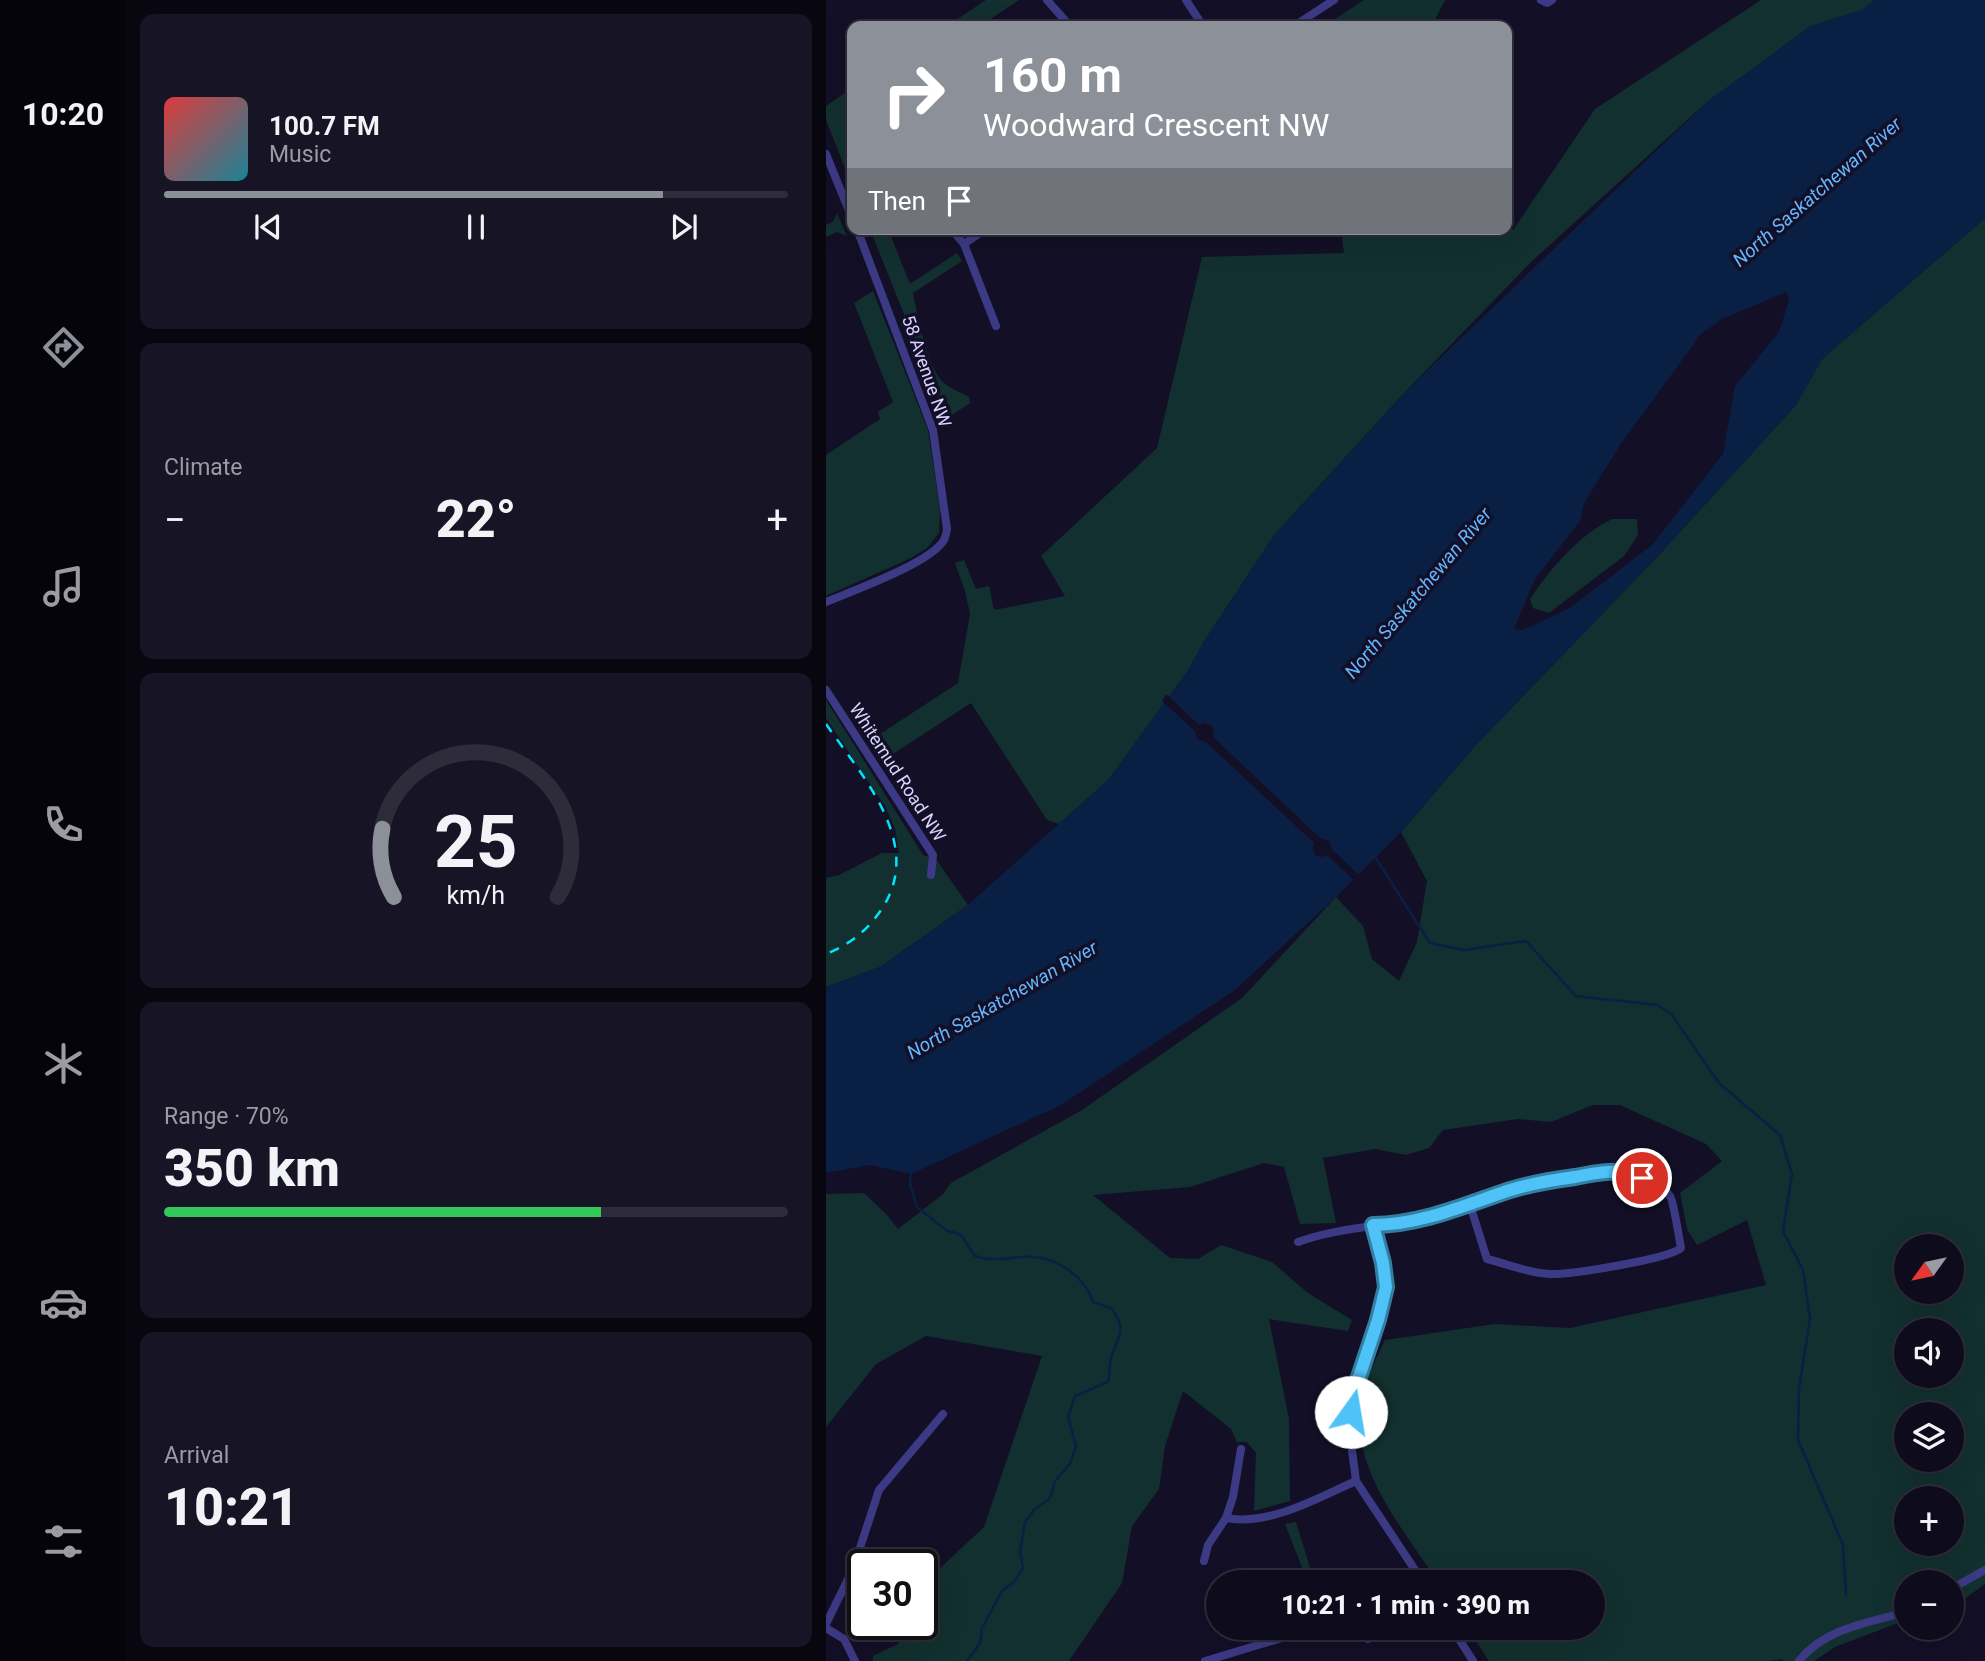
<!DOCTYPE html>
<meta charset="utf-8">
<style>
body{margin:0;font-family:Roboto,sans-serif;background:#171425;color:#f1f3f6;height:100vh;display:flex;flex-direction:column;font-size:26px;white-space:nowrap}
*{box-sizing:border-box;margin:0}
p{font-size:23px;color:#9b9ba3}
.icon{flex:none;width:38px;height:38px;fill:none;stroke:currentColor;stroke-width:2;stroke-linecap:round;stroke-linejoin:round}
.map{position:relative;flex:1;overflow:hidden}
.panel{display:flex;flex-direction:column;gap:14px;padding:14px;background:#08060f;width:700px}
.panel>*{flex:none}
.banner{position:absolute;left:21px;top:21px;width:665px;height:214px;border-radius:14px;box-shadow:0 7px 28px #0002,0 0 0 2px #2e2b3b;background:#8c9099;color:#fff;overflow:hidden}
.needle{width:46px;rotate:237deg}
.controls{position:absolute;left:1068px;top:1234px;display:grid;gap:14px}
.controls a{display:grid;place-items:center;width:70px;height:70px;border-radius:50%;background:#0e0b1c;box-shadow:0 7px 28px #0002,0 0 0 2px #2e2b3b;font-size:35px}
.speed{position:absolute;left:21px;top:1549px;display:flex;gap:14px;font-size:35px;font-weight:700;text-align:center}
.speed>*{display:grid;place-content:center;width:91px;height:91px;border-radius:50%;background:#0e0b1c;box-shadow:0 7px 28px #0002,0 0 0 2px #2e2b3b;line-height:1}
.speed .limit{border:4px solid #111;border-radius:10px;background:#fff;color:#111}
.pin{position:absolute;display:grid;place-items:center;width:60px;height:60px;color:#fff;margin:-30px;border:4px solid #fff;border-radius:50%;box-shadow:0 2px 7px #0007}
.me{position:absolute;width:77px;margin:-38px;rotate:13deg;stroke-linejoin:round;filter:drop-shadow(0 0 5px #0008)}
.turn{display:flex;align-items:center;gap:24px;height:147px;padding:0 21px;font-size:32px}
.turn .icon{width:91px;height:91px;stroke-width:2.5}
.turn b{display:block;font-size:49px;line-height:60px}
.then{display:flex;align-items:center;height:66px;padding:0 21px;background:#0003;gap:14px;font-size:26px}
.big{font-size:52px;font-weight:800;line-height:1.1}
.panel .card{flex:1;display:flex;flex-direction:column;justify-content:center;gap:10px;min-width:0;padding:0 24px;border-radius:14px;background:#171425}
.panel .dial{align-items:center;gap:0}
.dial svg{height:182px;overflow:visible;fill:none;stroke:#2e2b3b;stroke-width:7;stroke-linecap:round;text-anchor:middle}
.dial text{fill:#f1f3f6;stroke:none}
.song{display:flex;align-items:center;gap:21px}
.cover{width:84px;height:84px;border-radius:10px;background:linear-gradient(135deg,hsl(0 70% 55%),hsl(190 70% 35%))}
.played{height:7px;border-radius:4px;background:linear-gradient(90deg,#8c9099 80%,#2e2b3b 80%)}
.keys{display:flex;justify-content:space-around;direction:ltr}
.heat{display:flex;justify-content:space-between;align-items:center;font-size:38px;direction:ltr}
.charge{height:10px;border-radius:5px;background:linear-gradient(90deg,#34c759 70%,#2e2b3b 0)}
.trip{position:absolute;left:380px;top:1570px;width:399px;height:70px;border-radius:35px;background:#0e0b1c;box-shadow:0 7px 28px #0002,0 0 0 2px #2e2b3b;font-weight:800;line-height:70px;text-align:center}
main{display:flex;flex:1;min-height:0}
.tab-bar{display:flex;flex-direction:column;width:126px;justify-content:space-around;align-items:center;background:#06040b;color:#9b9ba3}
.tab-bar .icon{width:49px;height:49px}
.tab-bar .selected{color:#8c9099}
.tab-bar b{font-size:32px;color:#f1f3f6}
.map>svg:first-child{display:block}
</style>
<main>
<nav class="tab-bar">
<b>10:20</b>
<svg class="icon selected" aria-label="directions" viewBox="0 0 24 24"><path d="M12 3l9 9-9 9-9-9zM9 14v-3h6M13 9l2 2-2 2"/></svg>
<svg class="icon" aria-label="music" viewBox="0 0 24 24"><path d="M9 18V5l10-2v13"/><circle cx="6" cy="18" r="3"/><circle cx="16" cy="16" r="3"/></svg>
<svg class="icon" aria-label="phone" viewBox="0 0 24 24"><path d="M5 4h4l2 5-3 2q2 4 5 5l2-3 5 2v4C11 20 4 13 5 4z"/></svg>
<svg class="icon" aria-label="climate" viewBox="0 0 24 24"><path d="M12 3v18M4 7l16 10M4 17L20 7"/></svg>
<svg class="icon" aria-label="car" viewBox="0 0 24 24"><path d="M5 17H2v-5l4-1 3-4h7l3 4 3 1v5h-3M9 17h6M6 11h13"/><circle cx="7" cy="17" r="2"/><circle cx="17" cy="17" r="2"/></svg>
<svg class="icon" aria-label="filters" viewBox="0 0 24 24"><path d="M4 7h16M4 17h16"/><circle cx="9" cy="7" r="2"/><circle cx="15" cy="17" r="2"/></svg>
</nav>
<section class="panel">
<div class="card">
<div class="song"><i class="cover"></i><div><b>100.7 FM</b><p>Music</p></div></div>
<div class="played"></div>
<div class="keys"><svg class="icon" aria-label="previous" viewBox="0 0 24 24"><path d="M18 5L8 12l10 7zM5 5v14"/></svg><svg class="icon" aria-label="pause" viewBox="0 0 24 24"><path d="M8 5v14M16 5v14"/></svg><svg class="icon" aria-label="next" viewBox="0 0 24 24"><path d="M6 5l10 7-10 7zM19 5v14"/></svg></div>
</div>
<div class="card"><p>Climate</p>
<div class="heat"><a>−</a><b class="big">22°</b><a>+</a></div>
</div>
<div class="card dial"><svg viewBox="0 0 100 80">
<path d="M14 69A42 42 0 1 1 86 69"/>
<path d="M14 69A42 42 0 0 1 9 39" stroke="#8c9099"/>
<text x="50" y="56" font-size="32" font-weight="700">25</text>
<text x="50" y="72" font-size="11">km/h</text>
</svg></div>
<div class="card"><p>Range · 70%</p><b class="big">350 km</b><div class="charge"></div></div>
<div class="card"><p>Arrival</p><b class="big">10:21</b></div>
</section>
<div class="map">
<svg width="1159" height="1661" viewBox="0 0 1159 1661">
<rect width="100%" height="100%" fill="#130f26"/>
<!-- green -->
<g fill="#12302f" fill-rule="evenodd">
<polygon points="160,0 193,0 154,26 121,26"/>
<polygon points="538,0 619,0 606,26 498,26"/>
<polygon points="935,0 1049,0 1036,10 985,26 881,102 705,262 581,390 449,534 377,643 363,669 283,779 233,824 221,820 145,703 61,758 48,738 132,683 144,614 139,591 129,563 138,560 150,589 163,586 168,610 239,596 215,556 331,448 376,257 518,253 515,229 681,229 681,226 687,230 769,109"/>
<polygon points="26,88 26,186 0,120 0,106"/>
<polygon points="11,213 21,236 11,232 0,237 0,225 7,222"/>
<path d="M1159 218V1584L1133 1603 1125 1605V1582H1080V1620L1009 1647 988 1661H957V1659L941 1661H663L641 1628H766V1582H612C578 1530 526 1471 534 1405 536 1384 550 1360 559 1340L669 1324 744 1328 940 1285 921 1220 871 1245 861 1229 854 1193 896 1161 880 1144 794 1105H767L725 1122 692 1119 617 1130 603 1148 580 1155 549 1149 497 1158 510 1223 474 1224 458 1167 438 1163 364 1187 267 1195 344 1258 372 1259 395 1245 446 1262 482 1293 526 1320 522 1331 443 1319 463 1419 464 1501 428 1511 430 1453 421 1442H411L405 1429 357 1391 339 1446 333 1489 306 1526 296 1583 243 1661H47V1656L72 1644 78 1624H96V1585L158 1527 216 1356 100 1336 50 1364 0 1427V1194L38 1193 62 1216 72 1229 117 1194 125 1183 256 1110 416 998 510 897 537 926 546 959 573 981 591 942 601 881 575 832 647 748 831 557 970 405 996 359ZM1080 1246H1125V1292H1080ZM1080 1330H1125V1376H1080ZM1080 1414H1125V1460H1080ZM1080 1498H1125V1544H1080Z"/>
<path d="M44 229H62L84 284 131 253 136 261 87 293C91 314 102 370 118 383 125 389 135 392 143 397L144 403 120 419Z"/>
<polygon points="47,291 102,430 114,509 113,533 101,548 85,558 0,596 0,455 54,419 52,412 67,402 28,303"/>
<path d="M786 519H811L812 535 798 556 723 613 707 608 704 599C724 569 753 535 786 519Z"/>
<polygon points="0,700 97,855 109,858 142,905 54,967 0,987 0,878 13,875 56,853 73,853 69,829 59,806 0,718"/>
<polygon points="470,1522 485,1571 479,1575 459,1524"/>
</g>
<!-- water -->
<path fill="#0a1f44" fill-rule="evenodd" d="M1049 0H1159V218L996 359 970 405 831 557 647 748 575 832 510 897 409 990 235 1105 85 1174 44 1165 0 1173V987L54 967 142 905 283 779 363 669 377 643 449 534 586 385 881 102 985 26 1035 10ZM960 292 963 300 953 332 909 386 897 454 827 544 744 608 697 630 688 629 709 579 754 521 758 503 794 445 875 334 896 319Z"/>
<!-- pier -->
<polygon fill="#130f26" points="340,694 373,725 378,723 386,726 388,730 387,737 494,838 503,841 506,849 535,877 530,882 501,855 496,857 489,855 487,848 488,843 380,742 371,739 369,731 336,701"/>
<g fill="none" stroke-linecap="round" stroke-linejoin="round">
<!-- stream -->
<g stroke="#0a1f44" stroke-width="2.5">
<polyline points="549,857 604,943 638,950 700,941 750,996 831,1005 845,1014 893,1083 954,1135 966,1174 957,1231 977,1270 984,1319 973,1388 972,1440 1017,1545 1020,1595"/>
<path d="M85 1174 84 1184 91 1207 120 1230 135 1235 149 1256C173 1264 187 1255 209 1257 234 1259 259 1278 267 1302L285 1308C303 1331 291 1336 285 1358 283 1366 284 1374 282 1382L249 1396 242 1417 250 1446 244 1464 229 1481 224 1498 208 1510 199 1522 194 1552 197 1568 188 1582 176 1591 156 1628 154 1643 141 1661"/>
</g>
<!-- street -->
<g stroke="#3d3a85" stroke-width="8">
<polyline points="221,0 244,26"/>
<polyline points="360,0 377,26"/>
<polyline points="715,0 721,3 726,0"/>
<polyline points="468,26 508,0"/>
<polyline points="0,154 26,218"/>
<polyline points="125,229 138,244 170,326"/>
<polyline points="138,244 160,229"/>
<path d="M0 602C26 591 105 563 118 540 119 538 121 531 121 529L107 430 31 229"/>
<polyline points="0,690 107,855 105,875"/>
<polyline points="546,1225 557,1263 560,1287 553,1320 532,1380 525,1412 525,1443 530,1481 597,1582"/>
<path d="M472 1242C513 1227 555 1227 597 1218 658 1205 775 1145 832 1186 836 1188 842 1193 844 1196 848 1202 853 1239 855 1248 843 1259 743 1275 724 1274 701 1273 682 1264 661 1259L644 1205"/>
<path d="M400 1518C444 1526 491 1498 530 1481"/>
<polyline points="378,1561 382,1545 400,1518 407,1497 415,1449"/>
<polyline points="1125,1589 1159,1570"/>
<polyline points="0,1624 27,1569 53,1490 117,1414"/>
<polyline points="0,1628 18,1639 29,1661"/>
<polyline points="535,1628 542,1639"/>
<polyline points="626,1628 647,1661"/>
<polyline points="379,1661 489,1628"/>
<path d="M973 1661C999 1628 1042 1623 1080 1612"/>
</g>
<!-- rail -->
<path stroke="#00e5ff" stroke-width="2.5" stroke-dasharray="10 9" stroke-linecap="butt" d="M0 724C35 775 98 842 57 907 43 929 25 944 0 954"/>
</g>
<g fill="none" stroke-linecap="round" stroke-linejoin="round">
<defs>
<path id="route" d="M525 1412 532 1380 552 1320 560 1287 557 1263 547 1225C593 1225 637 1206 681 1191 703 1184 726 1180 749 1177 773 1172 793 1168 816 1178"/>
</defs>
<!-- route casing -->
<use href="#route" stroke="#337fa1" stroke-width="18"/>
<!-- route -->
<use href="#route" stroke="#4fc3f7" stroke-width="12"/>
</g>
<g text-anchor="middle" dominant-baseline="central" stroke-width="7" stroke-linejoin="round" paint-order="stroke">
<!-- street labels -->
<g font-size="18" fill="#d9d4ff" stroke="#130f26">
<text transform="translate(101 371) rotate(71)">58 Avenue NW</text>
<text transform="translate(72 772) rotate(57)">Whitemud Road NW</text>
</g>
<!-- water labels -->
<g font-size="19" font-style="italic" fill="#62b6ff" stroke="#130f26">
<text transform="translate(991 192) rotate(-41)">North Saskatchewan River</text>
<text transform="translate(592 593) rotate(-50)">North Saskatchewan River</text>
<text transform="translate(176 1000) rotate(-30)">North Saskatchewan River</text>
</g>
</g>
</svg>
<div class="controls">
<a><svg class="needle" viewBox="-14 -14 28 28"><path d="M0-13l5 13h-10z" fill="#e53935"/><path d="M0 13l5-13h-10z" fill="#9b9ba3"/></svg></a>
<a><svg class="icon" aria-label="sound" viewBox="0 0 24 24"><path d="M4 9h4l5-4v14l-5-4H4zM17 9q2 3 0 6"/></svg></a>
<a><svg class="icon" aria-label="layers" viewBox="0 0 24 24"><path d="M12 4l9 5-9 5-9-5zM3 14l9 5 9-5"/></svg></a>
<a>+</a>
<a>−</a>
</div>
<div class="speed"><div class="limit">30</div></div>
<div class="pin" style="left:816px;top:1178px;background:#d93025"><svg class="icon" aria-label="arrive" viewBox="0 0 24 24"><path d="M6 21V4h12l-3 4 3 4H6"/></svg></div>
<svg class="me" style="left:525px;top:1412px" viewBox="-20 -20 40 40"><circle r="19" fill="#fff"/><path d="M0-13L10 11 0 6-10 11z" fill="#4fc3f7"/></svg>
<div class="trip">10:21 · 1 min · 390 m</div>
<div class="banner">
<div class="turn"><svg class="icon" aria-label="right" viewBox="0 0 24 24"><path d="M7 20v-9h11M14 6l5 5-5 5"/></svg><div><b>160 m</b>Woodward Crescent NW</div></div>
<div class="then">Then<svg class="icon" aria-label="arrive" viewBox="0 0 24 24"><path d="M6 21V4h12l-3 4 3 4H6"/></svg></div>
</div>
</div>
</main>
